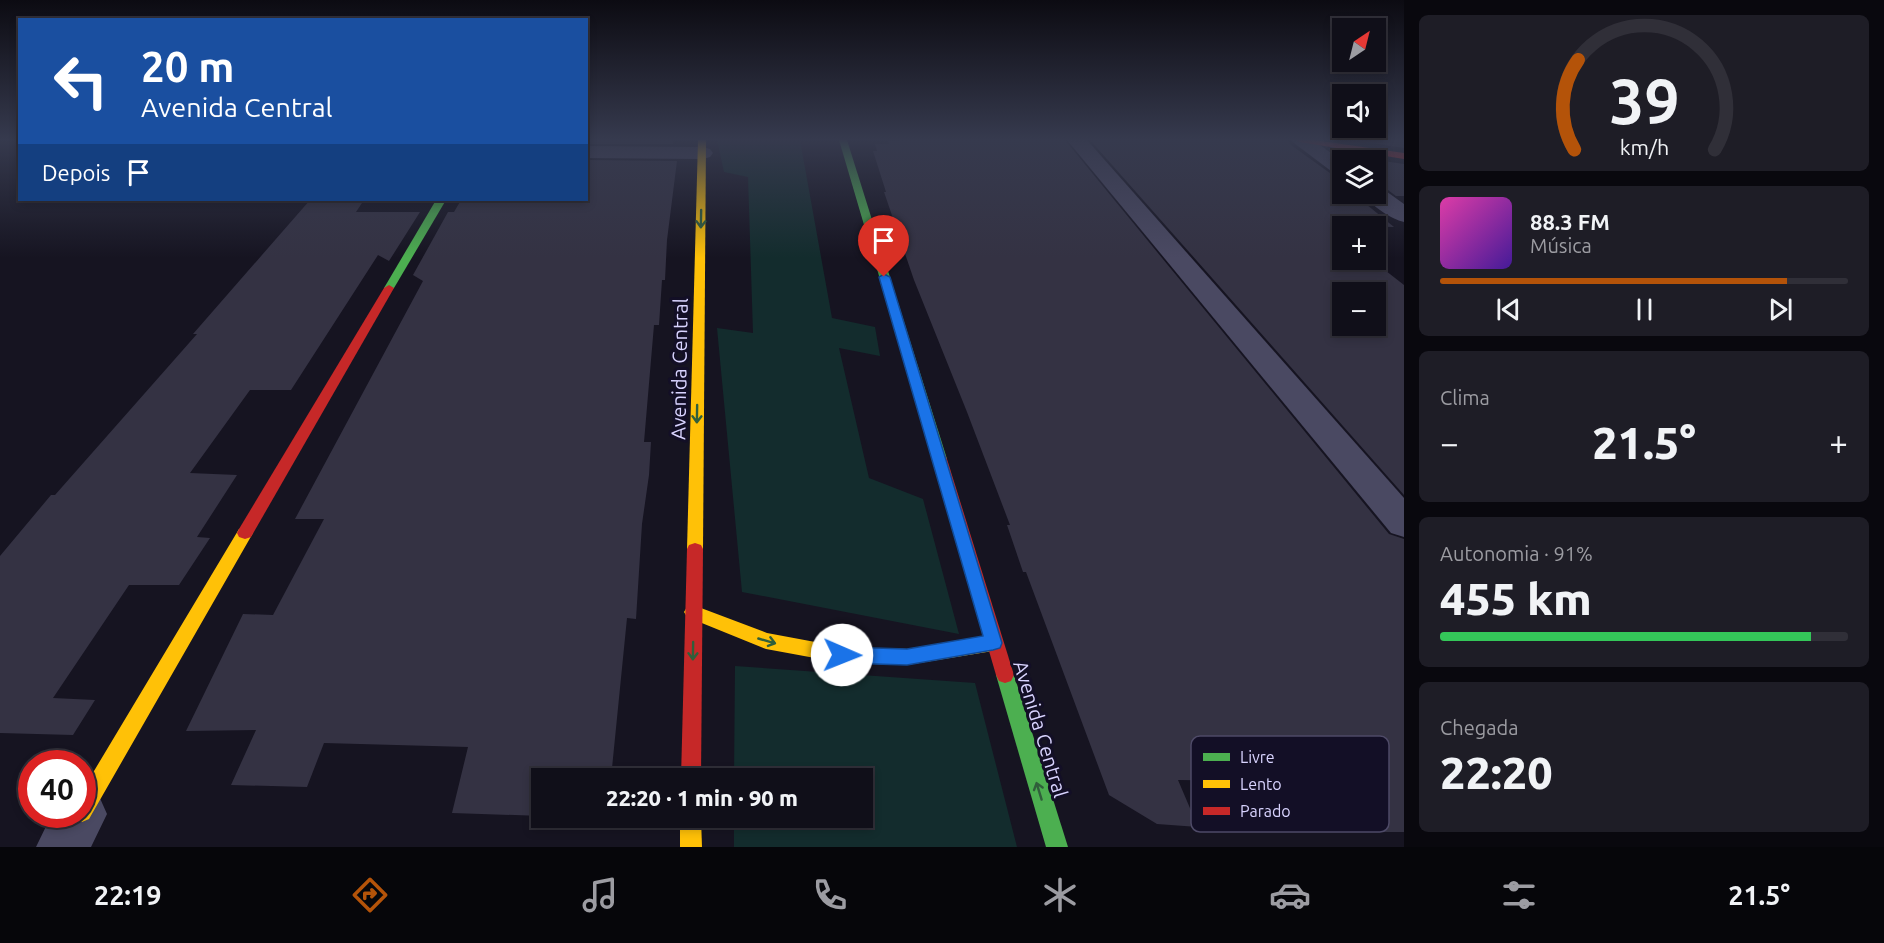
<!DOCTYPE html>
<html lang="pt">
<meta charset="utf-8">
<style>
body{margin:0;font-family:Ubuntu,sans-serif;background:#1e1d26;color:#f1f3f6;height:100vh;display:flex;flex-direction:column;font-size:22px;white-space:nowrap}
*{box-sizing:border-box;margin:0}
p{font-size:20px;color:#9c9ca2}
.icon{flex:none;width:33px;height:33px;fill:none;stroke:currentColor;stroke-width:2;stroke-linecap:round;stroke-linejoin:round}
.map{position:relative;flex:1;overflow:hidden}
.sheet{display:flex;flex-direction:column;gap:15px;padding:15px;background:#09080e;width:480px}
.sheet>*{flex:none}
.banner{position:absolute;left:18px;top:18px;width:570px;height:183px;border-radius:0px;box-shadow:0 3px 9px #0003,0 0 0 2px #302f38;background:#1a4fa0;color:#fff;overflow:hidden}
.needle{width:39px;rotate:35deg}
.controls{position:absolute;left:1332px;top:18px;display:grid;gap:12px}
.controls a{display:grid;place-items:center;width:54px;height:54px;border-radius:0px;background:#100f19;box-shadow:0 3px 9px #0003,0 0 0 2px #302f38;font-size:30px}
.speed{position:absolute;left:18px;top:750px;display:flex;gap:12px;font-size:30px;font-weight:700;text-align:center}
.speed>*{display:grid;place-content:center;width:78px;height:78px;border-radius:50%;background:#100f19;box-shadow:0 3px 9px #0003,0 0 0 2px #302f38;line-height:1}
.speed .limit{border:9px solid #d22;background:#fff;color:#111}
.pin{position:absolute;display:grid;place-items:center;width:51px;height:51px;color:#fff;margin:-62px -26px;border-radius:50% 50% 50% 0;rotate:-45deg;box-shadow:0 0 6px #0007}
.pin .icon{rotate:45deg}
.me{position:absolute;width:66px;margin:-33px;rotate:91deg;stroke-linejoin:round;filter:drop-shadow(0 0 4px #0008)}
.turn{display:flex;align-items:center;gap:21px;height:126px;padding:0 24px;font-size:27px}
.turn .icon{width:78px;height:78px;stroke-width:2.5}
.turn b{display:block;font-size:42px;line-height:51px}
.then{display:flex;align-items:center;height:57px;padding:0 24px;background:#0003;gap:12px;font-size:22px}
.big{font-size:45px;font-weight:800;line-height:1.1}
.sheet .tile{flex:1;display:flex;flex-direction:column;justify-content:center;gap:9px;min-width:0;padding:0 21px;border-radius:9px;background:#1e1d26}
.sheet .dial{align-items:center;gap:0}
.dial svg{height:156px;overflow:visible;fill:none;stroke:#302f38;stroke-width:7;stroke-linecap:round;text-anchor:middle}
.dial text{fill:#f1f3f6;stroke:none}
.song{display:flex;align-items:center;gap:18px}
.cover{width:72px;height:72px;border-radius:9px;background:linear-gradient(135deg,hsl(320 70% 55%),hsl(260 70% 35%))}
.played{height:6px;border-radius:3px;background:linear-gradient(90deg,#b45309 85%,#302f38 85%)}
.keys{display:flex;justify-content:space-around;direction:ltr}
.heat{display:flex;justify-content:space-between;align-items:center;font-size:33px;direction:ltr}
.charge{height:9px;border-radius:4px;background:linear-gradient(90deg,#34c759 91%,#302f38 0)}
.trip{position:absolute;left:531px;top:768px;width:342px;height:60px;border-radius:0px;background:#100f19;box-shadow:0 3px 9px #0003,0 0 0 2px #302f38;font-weight:800;line-height:60px;text-align:center}
.tabs{display:flex;height:96px;justify-content:space-around;align-items:center;background:#06060a;color:#9c9ca2}
.tabs .icon{width:42px;height:42px}
.tabs .active{color:#b45309}
.tabs b{font-size:27px;color:#f1f3f6}
main{display:flex;flex:1;min-height:0}
.map>svg:first-child{display:block}
</style>
<main>
<div class="map">
<svg width="1404" height="847" viewBox="0 0 1404 847">
<rect width="100%" height="100%" fill="#161421"/>
<!-- green -->
<g fill="#132c2d">
<polygon points="717,140 800,140 832,318 875,327 880,356 839,348 869,478 923,499 959,634 742,592 717,328 753,333 748,177 724,172"/>
<polygon points="735,666 975,683 1017,847 734,847 734,818 862,818 862,778 734,778"/>
</g>
<!-- building -->
<g fill="#343243" fill-rule="evenodd">
<rect x="586" y="140" width="87" height="4"/>
<polygon points="905,140 1065,140 1389,534 1404,539 1404,832 1359,832 1343,804 1265,802 1255,781 1178,780 1198,827 1157,824 1109,795 1026,572 1023,572 1007,525 1010,525 967,412 914,280 884,192 886,192 873,151 877,151 875,144 889,144 888,141"/>
<path d="M1090 140H1288L1291 145 1334 176 1342 178V194H1362L1355 195 1394 227 1342 226V260H1372L1404 285V495ZM1342 292H1376V326H1342Z"/>
<polygon points="1351,140 1404,140 1404,148"/>
<polygon points="1336,154 1404,164 1404,196 1396,196 1384,187 1376,185 1376,160 1344,160"/>
<polygon points="586,160 677,161 667,240 665,280 662,280 659,325 654,325 644,442 651,442 649,475 642,524 636,619 627,618 611,778 542,778 542,816 452,813 468,747 324,743 307,787 231,785 256,730 186,731 243,614 273,615 324,519 295,519 423,281 413,275 448,212 454,212 461,200 586,200"/>
<polygon points="310,200 364,200 356,212 420,212 389,261 378,255 291,390 250,390 190,473 237,475 197,537 210,538 179,585 129,585 53,698 95,700 73,735 0,733 0,556 51,495 55,495 197,334 193,334"/>
</g>
<g fill="none" stroke-linecap="round" stroke-linejoin="round">
<!-- street -->
<g fill="#4a4962" fill-rule="evenodd">
<polygon points="1067,140 1087,140 1404,498 1404,537 1391,533"/>
<polygon points="1290,140 1313,140 1342,161 1342,176 1335,174"/>
<polygon points="586,146 703,147 710,149 713,153 710,157 703,159 586,158"/>
<path d="M1376 187 1383 189 1404 204V222C1391 219 1370 205 1364 194H1376Z"/>
<polygon points="82,789 99,796 107,814 91,847 36,847 52,814 82,814"/>
</g>
<!-- fast -->
<g fill="#4caf50" fill-rule="evenodd">
<polygon points="839,140 847,140 947,459 945,463 935,463 933,459"/>
<polygon points="436,200 446,200 394,288 389,291 385,290 384,288"/>
<polygon points="1005,667 1011,669 1014,675 1068,847 1046,847 996,675 999,669"/>
</g>
<!-- slow -->
<g fill="#ffc107" fill-rule="evenodd">
<polygon points="698,140 706,140 703,549 701,553 695,555 689,553 687,549"/>
<polygon points="245,527 251,529 253,533 89,819 82,822 75,819 73,814 82,814 82,791 239,529"/>
<polygon points="693,605 767,633 842,647 907,649 993,635 999,638 1002,643 999,648 993,651 907,665 842,663 766,649 687,617 684,612 687,607"/>
<polygon points="680,818 701,818 702,847 680,847"/>
</g>
<!-- jam -->
<g fill="#c62828" fill-rule="evenodd">
<polygon points="1296,140 1314,140 1404,153 1404,159 1300,142"/>
<polygon points="389,285 394,288 251,537 245,539 239,537 237,533 239,529 384,288"/>
<polygon points="940,454 945,455 947,459 1014,675 1011,681 1005,683 999,681 996,675 933,459 935,455"/>
<polygon points="695,543 701,545 703,549 701,778 681,778 687,549 689,545"/>
</g>
</g>
<!-- one-way arrows -->
<defs><path id="oneway-shaft" d="M-6 0H5M1.5-3L5.5 0L1.5 3" fill="none" stroke-width="1.6" stroke-linecap="round" stroke-linejoin="round" transform="scale(1.5)"/></defs>
<g stroke="#305f3b">
<use href="#oneway-shaft" transform="translate(701 219) rotate(91)"/>
<use href="#oneway-shaft" transform="translate(697 414) rotate(91)"/>
<use href="#oneway-shaft" transform="translate(767 641) rotate(16)"/>
<use href="#oneway-shaft" transform="translate(693 651) rotate(91)"/>
<use href="#oneway-shaft" transform="translate(1039 791) rotate(-107)"/>
</g>
<!-- sky -->
<linearGradient id="sky" x2="0" y2="1"><stop stop-color="#0c0b12"/><stop offset="0.54" stop-color="#363a4e"/><stop offset="1" stop-color="#363a4e" stop-opacity="0"/></linearGradient>
<rect width="1404" height="258" fill="url(#sky)"/>
<!-- route -->
<polygon fill="#1a73e8" stroke="#114b97" stroke-width="1.5" points="884,274 890,277 1002,643 1000,648 993,650 907,665 842,663 836,661 833,655 836,650 842,647 907,649 983,636 879,277"/>
<g text-anchor="middle" dominant-baseline="central" stroke-width="6" stroke-linejoin="round" paint-order="stroke">
<!-- street labels -->
<g font-size="20" fill="#d9d4ff" stroke="#130f26">
<text transform="translate(679 369) rotate(-89)">Avenida Central</text>
<text transform="translate(1041 729) rotate(73)">Avenida Central</text>
</g>
</g>
<!-- legend -->
<rect x="1191" y="736" width="198" height="96" rx="9" fill="#130f26" stroke="#4e4a67" stroke-width="1.5"/>
<rect x="1203" y="753" width="27" height="8" fill="#4caf50"/>
<rect x="1203" y="780" width="27" height="8" fill="#ffc107"/>
<rect x="1203" y="807" width="27" height="8" fill="#c62828"/>
<g font-size="16" fill="#d9d4ff">
<text x="1240" y="763">Livre</text>
<text x="1240" y="790">Lento</text>
<text x="1240" y="817">Parado</text>
</g>
</svg>
<div class="controls">
<a><svg class="needle" viewBox="-14 -14 28 28"><path d="M0-13l5 13h-10z" fill="#e53935"/><path d="M0 13l5-13h-10z" fill="#9c9ca2"/></svg></a>
<a><svg class="icon" aria-label="sound" viewBox="0 0 24 24"><path d="M4 9h4l5-4v14l-5-4H4zM17 9q2 3 0 6"/></svg></a>
<a><svg class="icon" aria-label="layers" viewBox="0 0 24 24"><path d="M12 4l9 5-9 5-9-5zM3 14l9 5 9-5"/></svg></a>
<a>+</a>
<a>−</a>
</div>
<div class="speed"><div class="limit">40</div></div>
<div class="pin" style="left:884px;top:277px;background:#d93025"><svg class="icon" aria-label="arrive" viewBox="0 0 24 24"><path d="M6 21V4h12l-3 4 3 4H6"/></svg></div>
<svg class="me" style="left:842px;top:655px" viewBox="-20 -20 40 40"><circle r="19" fill="#fff"/><path d="M0-13L10 11 0 6-10 11z" fill="#1a73e8"/></svg>
<div class="trip">22:20 · 1 min · 90 m</div>
<div class="banner">
<div class="turn"><svg class="icon" aria-label="left" viewBox="0 0 24 24"><path d="M17 20v-9H6M10 6l-5 5 5 5"/></svg><div><b>20 m</b>Avenida Central</div></div>
<div class="then">Depois<svg class="icon" aria-label="arrive" viewBox="0 0 24 24"><path d="M6 21V4h12l-3 4 3 4H6"/></svg></div>
</div>
</div>
<section class="sheet">
<div class="tile dial"><svg viewBox="0 0 100 80">
<path d="M14 69A42 42 0 1 1 86 69"/>
<path d="M14 69A42 42 0 0 1 16 23" stroke="#b45309"/>
<text x="50" y="56" font-size="32" font-weight="700">39</text>
<text x="50" y="72" font-size="11">km/h</text>
</svg></div>
<div class="tile">
<div class="song"><i class="cover"></i><div><b>88.3 FM</b><p>Música</p></div></div>
<div class="played"></div>
<div class="keys"><svg class="icon" aria-label="previous" viewBox="0 0 24 24"><path d="M18 5L8 12l10 7zM5 5v14"/></svg><svg class="icon" aria-label="pause" viewBox="0 0 24 24"><path d="M8 5v14M16 5v14"/></svg><svg class="icon" aria-label="next" viewBox="0 0 24 24"><path d="M6 5l10 7-10 7zM19 5v14"/></svg></div>
</div>
<div class="tile"><p>Clima</p>
<div class="heat"><a>−</a><b class="big">21.5°</b><a>+</a></div>
</div>
<div class="tile"><p>Autonomia · 91%</p><b class="big">455 km</b><div class="charge"></div></div>
<div class="tile"><p>Chegada</p><b class="big">22:20</b></div>
</section>
</main>
<nav class="tabs">
<b>22:19</b>
<svg class="icon active" aria-label="directions" viewBox="0 0 24 24"><path d="M12 3l9 9-9 9-9-9zM9 14v-3h6M13 9l2 2-2 2"/></svg>
<svg class="icon" aria-label="music" viewBox="0 0 24 24"><path d="M9 18V5l10-2v13"/><circle cx="6" cy="18" r="3"/><circle cx="16" cy="16" r="3"/></svg>
<svg class="icon" aria-label="phone" viewBox="0 0 24 24"><path d="M5 4h4l2 5-3 2q2 4 5 5l2-3 5 2v4C11 20 4 13 5 4z"/></svg>
<svg class="icon" aria-label="climate" viewBox="0 0 24 24"><path d="M12 3v18M4 7l16 10M4 17L20 7"/></svg>
<svg class="icon" aria-label="car" viewBox="0 0 24 24"><path d="M5 17H2v-5l4-1 3-4h7l3 4 3 1v5h-3M9 17h6M6 11h13"/><circle cx="7" cy="17" r="2"/><circle cx="17" cy="17" r="2"/></svg>
<svg class="icon" aria-label="filters" viewBox="0 0 24 24"><path d="M4 7h16M4 17h16"/><circle cx="9" cy="7" r="2"/><circle cx="15" cy="17" r="2"/></svg>
<b>21.5°</b>
</nav>
